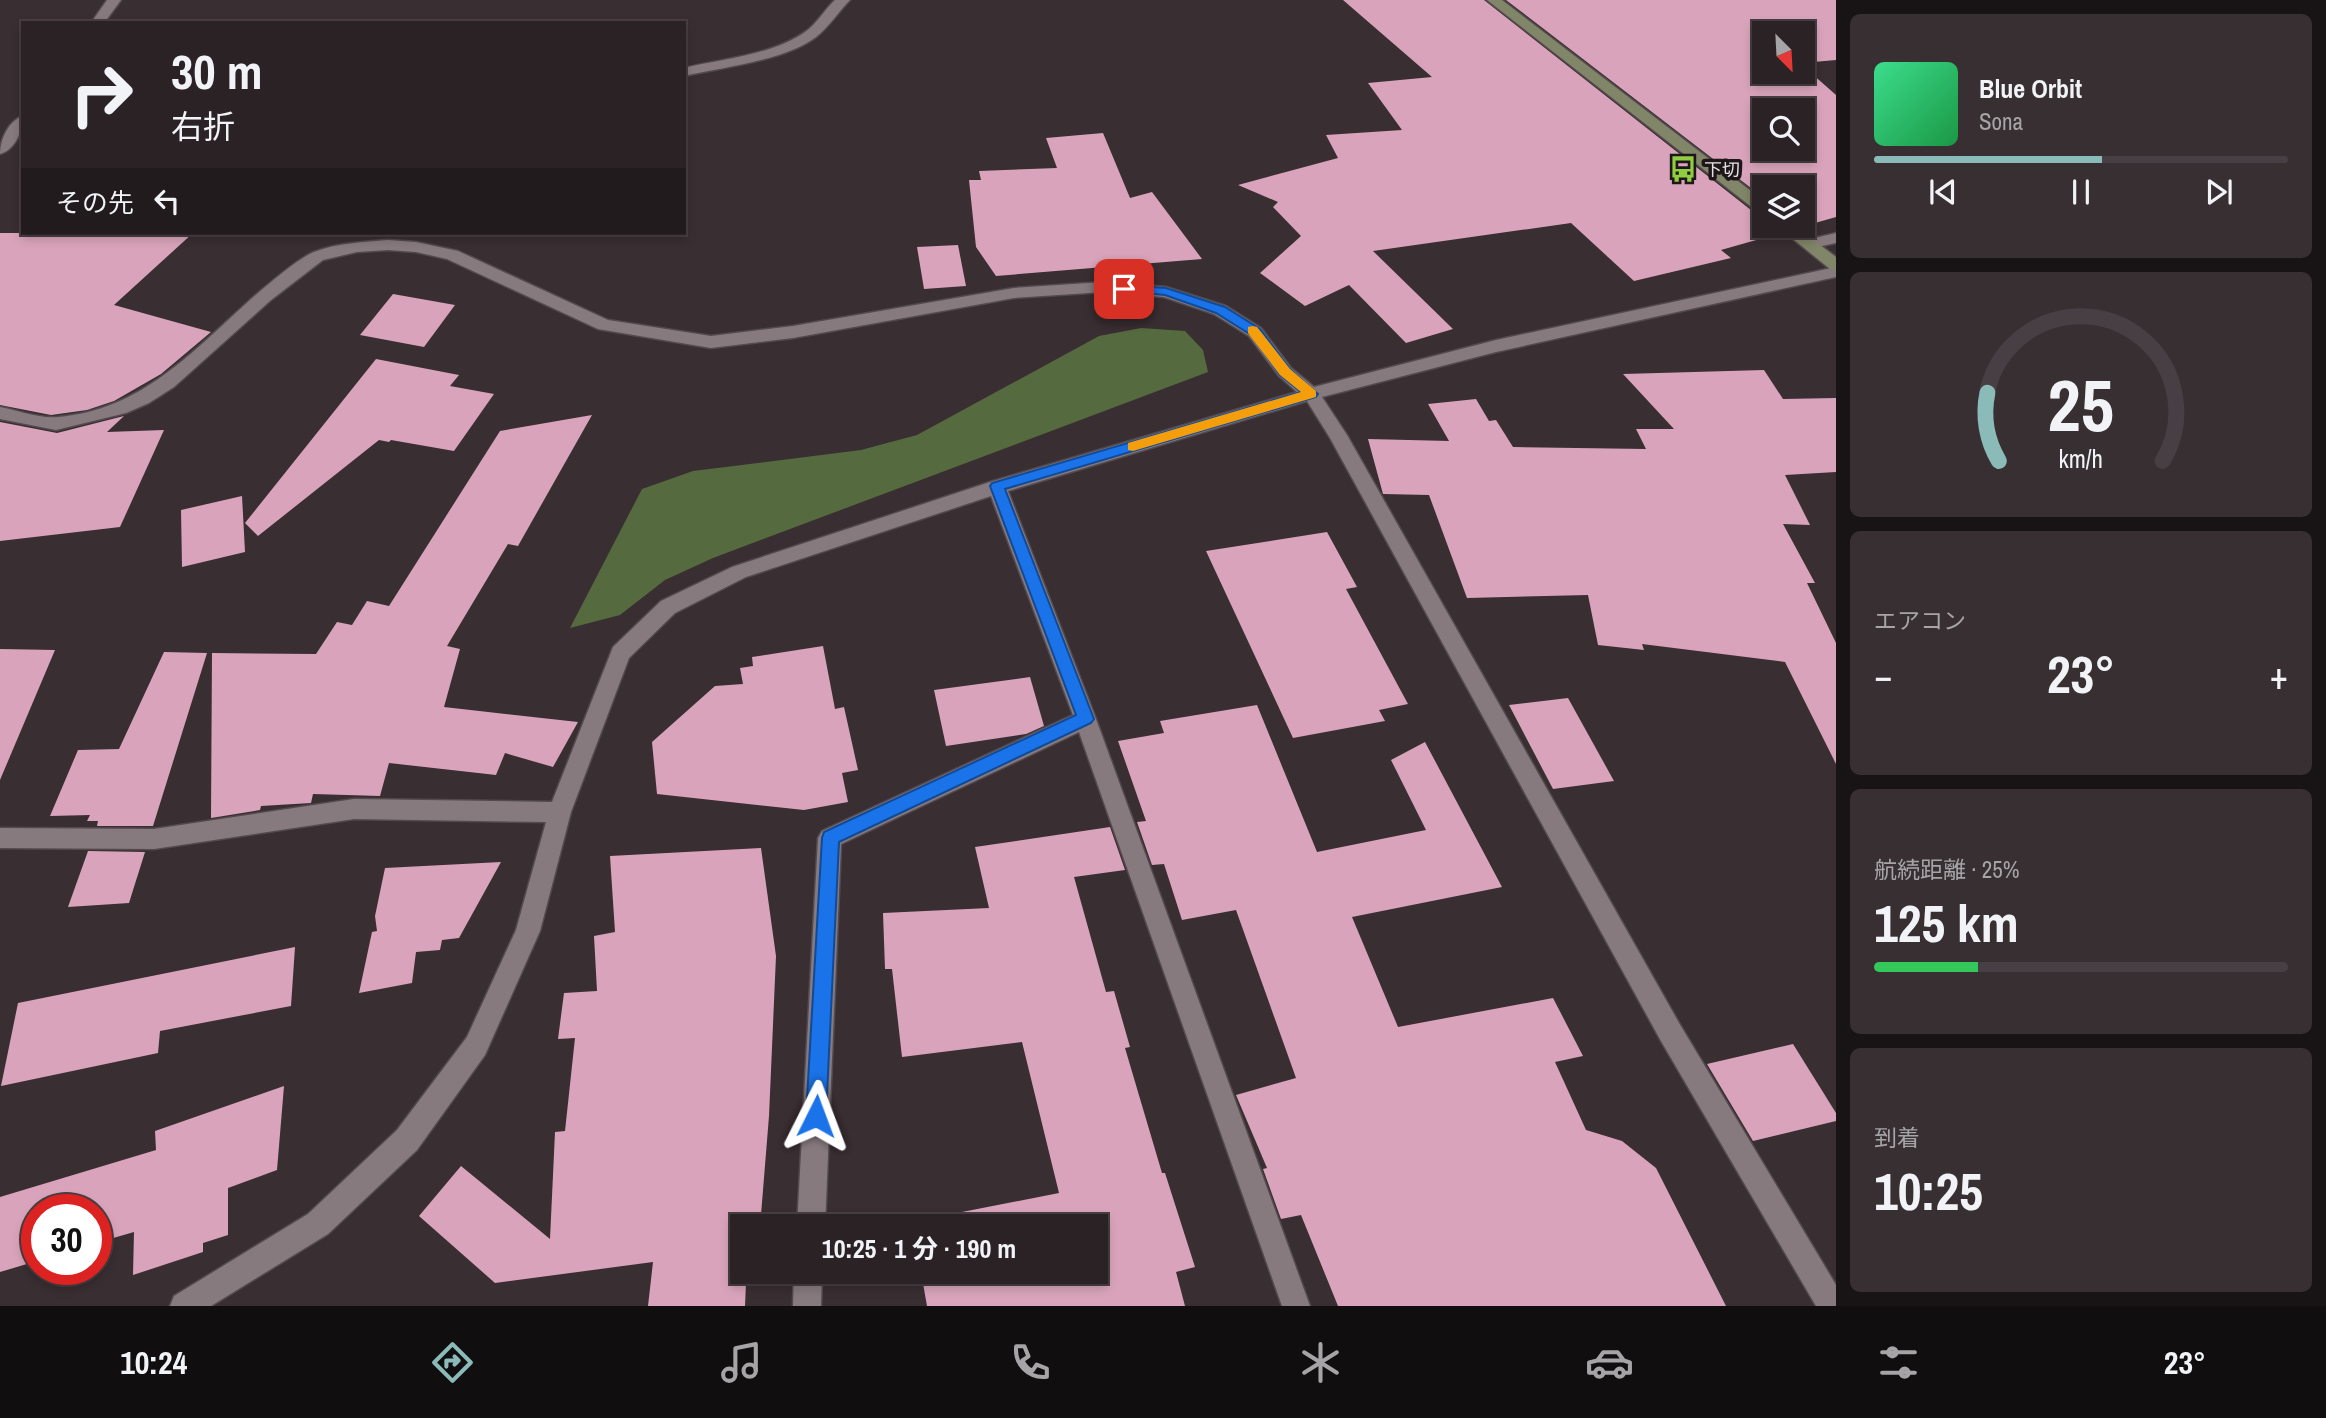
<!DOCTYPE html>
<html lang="ja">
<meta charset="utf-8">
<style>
body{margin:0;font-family:"Archivo Narrow","Noto Sans JP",sans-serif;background:#372f32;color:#f1f3f6;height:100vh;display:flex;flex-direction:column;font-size:26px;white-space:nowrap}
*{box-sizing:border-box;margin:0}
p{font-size:23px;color:#a6a4a7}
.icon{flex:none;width:38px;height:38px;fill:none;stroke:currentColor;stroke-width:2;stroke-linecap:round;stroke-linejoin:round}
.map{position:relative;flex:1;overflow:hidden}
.details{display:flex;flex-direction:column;gap:14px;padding:14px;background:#181315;width:490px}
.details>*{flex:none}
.guide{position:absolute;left:21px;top:21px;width:665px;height:214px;border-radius:0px;box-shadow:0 4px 10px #0003,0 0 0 2px #473f43;background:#2b2226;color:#f1f3f6;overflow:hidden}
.needle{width:46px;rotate:156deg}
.fabs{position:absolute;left:1752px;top:21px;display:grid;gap:14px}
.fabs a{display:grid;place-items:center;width:63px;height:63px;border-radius:0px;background:#2b2226;box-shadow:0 4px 10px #0003,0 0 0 2px #473f43;font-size:35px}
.speed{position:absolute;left:21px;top:1194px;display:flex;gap:14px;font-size:35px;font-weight:700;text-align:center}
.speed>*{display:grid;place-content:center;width:91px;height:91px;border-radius:50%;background:#2b2226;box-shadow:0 4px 10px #0003,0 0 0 2px #473f43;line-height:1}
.speed .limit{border:10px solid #d22;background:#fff;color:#111}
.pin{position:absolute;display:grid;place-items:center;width:60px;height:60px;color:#fff;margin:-30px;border-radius:14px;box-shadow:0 4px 10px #0006}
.me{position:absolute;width:77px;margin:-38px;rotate:3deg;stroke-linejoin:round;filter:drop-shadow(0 0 5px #0008)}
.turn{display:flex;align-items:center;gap:24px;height:147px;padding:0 35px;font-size:32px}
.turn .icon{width:91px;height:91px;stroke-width:2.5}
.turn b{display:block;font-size:49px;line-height:60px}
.then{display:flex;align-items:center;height:66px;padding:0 35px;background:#0003;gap:14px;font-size:26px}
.big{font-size:52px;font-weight:700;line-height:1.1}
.details .widget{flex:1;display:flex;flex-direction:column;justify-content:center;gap:10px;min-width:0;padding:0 24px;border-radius:10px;background:#372f32}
.details .dial{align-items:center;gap:0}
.dial svg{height:182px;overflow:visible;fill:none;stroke:#473f43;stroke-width:7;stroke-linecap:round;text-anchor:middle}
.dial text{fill:#f1f3f6;stroke:none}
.song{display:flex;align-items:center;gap:21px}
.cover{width:84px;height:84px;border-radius:10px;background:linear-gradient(135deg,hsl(150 70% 55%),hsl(140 70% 35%))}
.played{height:7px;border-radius:4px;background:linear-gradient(90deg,#8bbbb9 55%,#473f43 55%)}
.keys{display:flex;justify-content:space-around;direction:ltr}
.heat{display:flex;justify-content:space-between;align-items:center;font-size:38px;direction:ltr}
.charge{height:10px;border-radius:5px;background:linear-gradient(90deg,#34c759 25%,#473f43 0)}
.trip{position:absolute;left:730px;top:1214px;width:378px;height:70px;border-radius:0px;background:#2b2226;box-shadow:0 4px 10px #0003,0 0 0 2px #473f43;font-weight:700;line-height:70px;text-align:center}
.tab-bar{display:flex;height:112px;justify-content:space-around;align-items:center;background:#110e0f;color:#a6a4a7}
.tab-bar .icon{width:49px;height:49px}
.tab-bar .selected{color:#8bbbb9}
.tab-bar b{font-size:32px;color:#f1f3f6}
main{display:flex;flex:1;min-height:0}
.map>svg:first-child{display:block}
</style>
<main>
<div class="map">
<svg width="1836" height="1306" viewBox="0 0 1836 1306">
<rect width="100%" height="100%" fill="#392e32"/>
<!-- water -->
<polygon fill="#556a3f" points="1141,328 1185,331 1203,350 1208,372 713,558 665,580 620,615 570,628 642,489 693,471 861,450 917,435 1099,336"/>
<!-- building -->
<g fill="#d9a4bb" fill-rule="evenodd">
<polygon points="1343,0 1484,0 1756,214 1764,216 1764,226 1775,226 1781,233 1721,250 1731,258 1634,281 1571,223 1373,251 1453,329 1406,343 1349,285 1305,306 1260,273 1301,236 1273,207 1278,202 1238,185 1338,158 1326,135 1402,130 1368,83 1432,77"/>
<path d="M1506 0H1836V60L1802 63V33H1764V72H1802V65L1836 95V217L1801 227 1802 187H1764V198ZM1764 110H1802V149H1764Z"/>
<polygon points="1103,133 1130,198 1152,192 1202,259 996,276 976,247 969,180 981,180 979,171 1057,168 1046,138"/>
<polygon points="0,233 193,233 114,305 211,332 161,374 114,401 87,410 51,415 0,405"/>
<polygon points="958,245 966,286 924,289 917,247"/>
<polygon points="393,294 455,305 424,347 360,335"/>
<polygon points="376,359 459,375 450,386 494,394 454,451 391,440 389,442 379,440 258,536 245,523"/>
<polygon points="1764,370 1783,399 1836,398 1836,472 1785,475 1810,525 1783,524 1815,583 1807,583 1836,643 1836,764 1785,662 1642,644 1644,650 1598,645 1588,595 1467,598 1429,495 1383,494 1368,439 1449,441 1428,404 1476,399 1489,421 1496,420 1513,447 1646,449 1636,429 1674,429 1623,374"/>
<polygon points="592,415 518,546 508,544 447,646 460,649 444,707 578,722 553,767 505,753 496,775 389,763 380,796 313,794 311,803 261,806 260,810 211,818 212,653 316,654 337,622 352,625 367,601 389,606 500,431"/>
<polygon points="124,416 107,432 164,430 120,527 0,541 0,422 57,433"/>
<polygon points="242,496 245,552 182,567 181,510"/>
<polygon points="1327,532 1357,587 1346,589 1408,704 1379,710 1385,721 1293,738 1206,551"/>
<polygon points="823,646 835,709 844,707 858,770 842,773 848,802 804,810 657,794 652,742 715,686 743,684 740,668 753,666 752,657"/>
<polygon points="0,649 55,650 0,780"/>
<polygon points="164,652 207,653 153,826 97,826 98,821 87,821 90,815 50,816 78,750 119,749"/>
<polygon points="1030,677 1044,726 1026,734 946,746 934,690"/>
<polygon points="1568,698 1614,781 1553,789 1509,705"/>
<polygon points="1257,705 1317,852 1426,830 1391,760 1425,742 1502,887 1352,917 1398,1027 1553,998 1583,1056 1555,1062 1586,1130 1622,1141 1656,1168 1726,1306 1338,1306 1301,1215 1281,1219 1263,1169 1267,1168 1236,1095 1296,1078 1236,910 1182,920 1164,864 1152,865 1137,822 1146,821 1118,741 1164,733 1160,721"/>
<polygon points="1110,827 1125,870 1074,877 1106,992 1114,991 1130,1047 1125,1048 1162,1173 1165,1173 1195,1267 1176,1272 1185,1306 927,1306 921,1272 1096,1272 1096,1227 912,1227 911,1222 1059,1193 1022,1042 902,1057 892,969 885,969 883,913 989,908 975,847"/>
<polygon points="761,848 776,956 769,1116 760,1227 742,1227 742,1272 757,1272 756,1283 746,1283 745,1306 648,1306 653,1262 495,1283 419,1216 461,1166 550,1239 555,1132 565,1131 575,1038 558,1039 564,993 597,991 594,936 615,932 610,856"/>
<polygon points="88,851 145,852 129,903 68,907"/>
<polygon points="501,862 459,938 442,940 440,950 416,952 412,983 359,993 372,932 377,931 375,916 385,868"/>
<polygon points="295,947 291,1006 160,1031 158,1053 1,1086 18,1003"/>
<polygon points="1793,1044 1836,1113 1836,1121 1753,1141 1707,1064"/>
<polygon points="284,1086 277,1170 228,1188 228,1235 203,1243 203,1252 133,1275 134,1232 96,1243 96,1209 37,1209 37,1261 0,1272 0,1197 156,1150 155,1131"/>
</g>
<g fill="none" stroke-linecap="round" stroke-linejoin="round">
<defs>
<g id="street">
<polygon points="107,0 121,0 104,23 91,23"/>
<path d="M835 0H850C839 11 829 27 816 37 784 61 723 67 684 76V68C722 59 772 55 805 32 817 24 824 10 835 0Z"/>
<path d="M23 116C23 130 15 150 0 154 0 140 8 121 23 116Z"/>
<polygon points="1836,233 1836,243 1808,249 1800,244 1802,241"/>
<path d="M388 240 416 242 458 251 608 320 711 336 793 326 1014 288 1104 282 1166 287 1226 306 1261 328 1291 368 1314 387 1496 340 1836 267V277L1496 352 1322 397 1347 435 1679 1023 1836 1285V1306H1816L1661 1041 1330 438 1307 401 1008 491 1096 719 1310 1306H1282L1079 732 841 844 825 1227H797L818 838 822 831 1073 715 991 496 746 577 675 613 629 658 571 812 540 931 485 1055 417 1150 328 1234 211 1306H170L174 1296 308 1214 397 1130 467 1037 516 930 546 822 354 819 154 849 0 848V828L154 829 354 799 552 802 613 647 661 601 732 567 990 482 1297 392 1279 376 1249 336 1214 314 1164 297 1104 292 1014 298 793 338 711 348 598 329 447 259 416 252 388 250 357 252 323 260 271 300 174 387 149 403 126 413 56 430 0 419V407C17 410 40 419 58 417 141 410 191 353 250 300 264 288 298 258 314 252 337 243 364 242 388 240Z"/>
<polygon points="794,1272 822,1272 821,1306 793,1306"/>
</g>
<g id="secondary">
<polygon points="1487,0 1502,0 1764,201 1764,214 1758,212"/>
<polygon points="1777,226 1795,226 1836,257 1836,270 1830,269"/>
</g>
</defs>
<!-- street casing -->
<use href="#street" stroke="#534a4e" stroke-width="3"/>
<!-- secondary casing -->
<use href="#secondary" stroke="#534a4e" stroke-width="3"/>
<!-- street -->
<use href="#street" fill="#877a7f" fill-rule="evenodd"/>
<!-- secondary -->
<use href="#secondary" fill="#818669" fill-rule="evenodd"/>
</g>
<!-- route -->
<polygon fill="#1a73e8" stroke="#114b97" stroke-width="2" points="1124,285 1166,288 1225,307 1260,329 1290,369 1318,394 1316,397 1005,489 1094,719 1091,723 839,842 826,1116 824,1123 816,1126 809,1123 806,1116 822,838 824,832 1076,715 990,486 992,483 1301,392 1280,375 1251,335 1216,313 1165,295 1120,291 1118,289"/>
<!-- slow -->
<polygon fill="#f59e0b" points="1253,326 1257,327 1290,369 1316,391 1316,397 1133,451 1128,450 1128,443 1301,392 1280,375 1248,333 1248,327"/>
<!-- icons -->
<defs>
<symbol id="bus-bare" viewBox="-9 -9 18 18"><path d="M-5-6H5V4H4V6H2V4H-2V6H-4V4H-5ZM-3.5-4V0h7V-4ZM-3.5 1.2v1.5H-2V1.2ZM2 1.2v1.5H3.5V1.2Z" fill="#91cd40" stroke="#1d171a" stroke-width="2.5" paint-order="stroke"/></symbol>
</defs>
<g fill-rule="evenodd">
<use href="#bus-bare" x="1664" y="150" width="38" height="38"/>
</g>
<g text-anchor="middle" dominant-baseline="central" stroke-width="7" stroke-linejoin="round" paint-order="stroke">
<!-- far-poi labels -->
<g font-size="18" fill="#e6dee1" stroke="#1d171a" text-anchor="start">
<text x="1704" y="169">下切</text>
</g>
</g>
</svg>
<div class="fabs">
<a><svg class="needle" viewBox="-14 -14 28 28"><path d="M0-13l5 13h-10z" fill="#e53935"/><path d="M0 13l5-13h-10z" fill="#a6a4a7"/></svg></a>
<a><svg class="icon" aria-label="search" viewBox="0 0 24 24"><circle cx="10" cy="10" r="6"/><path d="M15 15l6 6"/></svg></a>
<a><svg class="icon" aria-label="layers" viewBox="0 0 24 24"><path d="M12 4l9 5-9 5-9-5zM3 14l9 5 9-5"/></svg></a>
</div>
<div class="speed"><div class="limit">30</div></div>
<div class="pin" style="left:1124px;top:289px;background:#d93025"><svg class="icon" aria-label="arrive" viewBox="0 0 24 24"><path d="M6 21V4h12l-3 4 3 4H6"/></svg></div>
<svg class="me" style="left:816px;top:1116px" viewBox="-20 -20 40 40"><path d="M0-17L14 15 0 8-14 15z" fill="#1a73e8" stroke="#fff" stroke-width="4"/></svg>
<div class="trip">10:25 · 1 分 · 190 m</div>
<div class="guide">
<div class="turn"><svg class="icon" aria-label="right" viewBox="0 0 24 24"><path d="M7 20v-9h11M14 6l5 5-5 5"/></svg><div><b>30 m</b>右折</div></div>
<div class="then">その先<svg class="icon" aria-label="left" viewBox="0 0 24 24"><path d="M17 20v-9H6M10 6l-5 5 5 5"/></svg></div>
</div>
</div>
<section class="details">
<div class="widget">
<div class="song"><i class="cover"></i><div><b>Blue Orbit</b><p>Sona</p></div></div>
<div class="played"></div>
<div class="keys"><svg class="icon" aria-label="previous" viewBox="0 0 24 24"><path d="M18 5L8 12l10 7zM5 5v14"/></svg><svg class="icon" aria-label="pause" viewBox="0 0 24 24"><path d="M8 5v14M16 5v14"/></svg><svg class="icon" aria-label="next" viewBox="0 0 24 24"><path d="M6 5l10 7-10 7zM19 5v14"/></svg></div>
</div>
<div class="widget dial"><svg viewBox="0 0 100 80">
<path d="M14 69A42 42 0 1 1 86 69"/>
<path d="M14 69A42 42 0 0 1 9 39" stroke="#8bbbb9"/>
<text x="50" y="56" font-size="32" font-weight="700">25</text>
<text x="50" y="72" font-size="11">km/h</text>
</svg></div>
<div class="widget"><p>エアコン</p>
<div class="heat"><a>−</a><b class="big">23°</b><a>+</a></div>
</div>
<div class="widget"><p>航続距離 · 25%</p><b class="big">125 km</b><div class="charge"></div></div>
<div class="widget"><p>到着</p><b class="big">10:25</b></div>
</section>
</main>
<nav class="tab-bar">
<b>10:24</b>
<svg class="icon selected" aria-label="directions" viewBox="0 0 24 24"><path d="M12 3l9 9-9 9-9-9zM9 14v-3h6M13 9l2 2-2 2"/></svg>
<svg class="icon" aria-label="music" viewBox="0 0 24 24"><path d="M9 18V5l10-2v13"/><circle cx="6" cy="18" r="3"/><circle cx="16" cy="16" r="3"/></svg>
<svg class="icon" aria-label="phone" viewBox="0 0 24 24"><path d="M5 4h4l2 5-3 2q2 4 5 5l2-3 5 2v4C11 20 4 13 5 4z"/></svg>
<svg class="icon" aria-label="climate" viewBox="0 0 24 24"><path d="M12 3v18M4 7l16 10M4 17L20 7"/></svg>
<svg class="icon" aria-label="car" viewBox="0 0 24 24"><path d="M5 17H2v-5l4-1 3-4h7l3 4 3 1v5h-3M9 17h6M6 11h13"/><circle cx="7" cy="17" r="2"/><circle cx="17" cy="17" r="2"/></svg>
<svg class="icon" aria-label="filters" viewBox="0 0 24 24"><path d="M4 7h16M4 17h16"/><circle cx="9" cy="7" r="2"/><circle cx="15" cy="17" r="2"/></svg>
<b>23°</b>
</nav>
